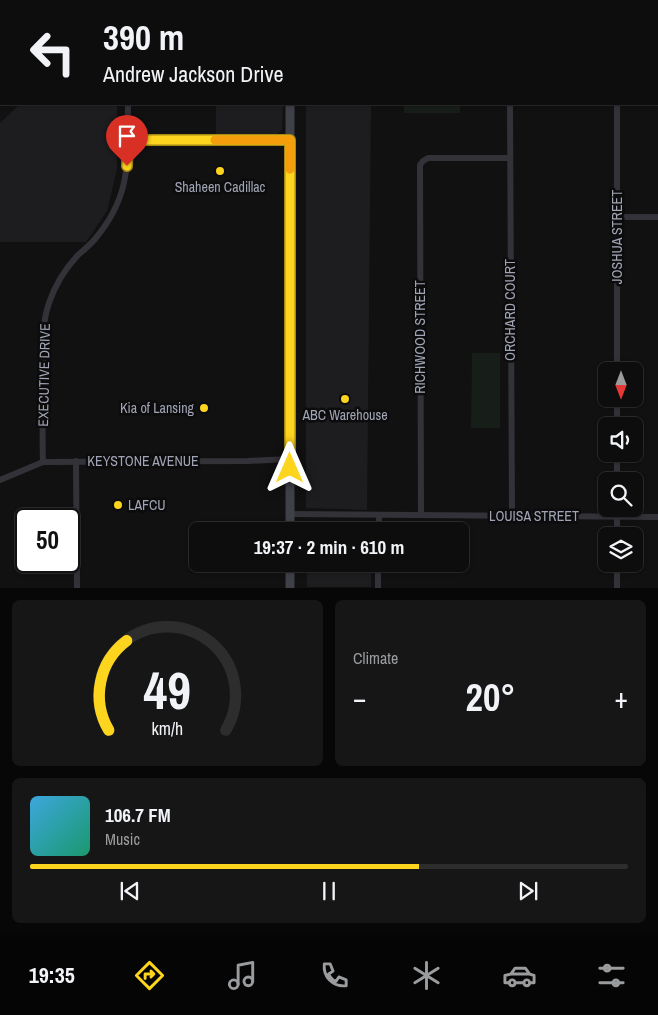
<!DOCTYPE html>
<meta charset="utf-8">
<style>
body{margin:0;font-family:"Archivo Narrow",sans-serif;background:#161617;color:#f1f3f6;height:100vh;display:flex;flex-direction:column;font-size:19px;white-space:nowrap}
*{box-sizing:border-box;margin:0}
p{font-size:16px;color:#9a9c9e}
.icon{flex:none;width:28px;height:28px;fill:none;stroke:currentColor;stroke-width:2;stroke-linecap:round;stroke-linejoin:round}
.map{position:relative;height:588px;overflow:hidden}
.details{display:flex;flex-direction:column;gap:12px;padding:12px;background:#070708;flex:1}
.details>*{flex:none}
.banner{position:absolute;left:0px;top:0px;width:659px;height:105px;box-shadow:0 1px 4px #0004,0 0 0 1px #2d2d2e;background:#0d0d0e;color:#f1f3f6;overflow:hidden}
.needle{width:32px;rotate:180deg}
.buttons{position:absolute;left:598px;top:362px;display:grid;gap:10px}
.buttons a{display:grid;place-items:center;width:45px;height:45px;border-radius:8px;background:#0d0d0e;box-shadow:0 1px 4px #0004,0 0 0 1px #2d2d2e;font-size:25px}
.speed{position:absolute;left:15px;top:508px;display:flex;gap:10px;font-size:25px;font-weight:700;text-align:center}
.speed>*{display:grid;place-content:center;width:65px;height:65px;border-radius:50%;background:#0d0d0e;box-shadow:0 1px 4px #0004,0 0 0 1px #2d2d2e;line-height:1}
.speed .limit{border:2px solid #111;border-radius:8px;background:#fff;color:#111}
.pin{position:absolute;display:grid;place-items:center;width:42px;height:42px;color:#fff;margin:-51px -21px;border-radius:50% 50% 50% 0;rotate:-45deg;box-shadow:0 0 5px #0007}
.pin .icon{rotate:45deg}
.me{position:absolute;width:55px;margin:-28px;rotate:0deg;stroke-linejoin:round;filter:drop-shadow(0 0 4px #0008)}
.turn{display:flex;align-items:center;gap:18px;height:105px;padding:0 20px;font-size:22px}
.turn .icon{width:65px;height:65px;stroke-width:2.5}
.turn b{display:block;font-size:35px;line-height:42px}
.big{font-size:38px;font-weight:800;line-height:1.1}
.details .card{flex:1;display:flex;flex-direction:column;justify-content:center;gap:8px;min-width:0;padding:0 18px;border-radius:8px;background:#161617}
.details .dial{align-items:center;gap:0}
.dial svg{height:130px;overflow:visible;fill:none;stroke:#2d2d2e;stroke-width:7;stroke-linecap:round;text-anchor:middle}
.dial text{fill:#f1f3f6;stroke:none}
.song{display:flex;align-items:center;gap:15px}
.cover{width:60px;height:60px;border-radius:8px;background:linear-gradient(135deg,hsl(200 70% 55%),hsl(160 70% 35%))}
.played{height:5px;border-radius:2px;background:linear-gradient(90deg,#fed51e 65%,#2d2d2e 65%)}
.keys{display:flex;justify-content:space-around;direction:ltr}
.heat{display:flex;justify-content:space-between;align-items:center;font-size:28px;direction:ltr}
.details .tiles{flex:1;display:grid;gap:12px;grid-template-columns:1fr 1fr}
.card:last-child{grid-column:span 2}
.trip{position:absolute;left:189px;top:522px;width:280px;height:50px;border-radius:8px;background:#0d0d0e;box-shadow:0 1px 4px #0004,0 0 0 1px #2d2d2e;font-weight:800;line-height:50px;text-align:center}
.menu{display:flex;height:80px;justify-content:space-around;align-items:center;background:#050506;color:#9a9c9e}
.menu .icon{width:35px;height:35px}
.menu .active{color:#fed51e}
.menu b{font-size:22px;color:#f1f3f6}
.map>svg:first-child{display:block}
</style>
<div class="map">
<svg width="658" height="588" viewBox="0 0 658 588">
<rect width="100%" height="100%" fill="#111112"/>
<!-- built -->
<g fill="#1d1d1f">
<rect x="133" y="0" width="150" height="1"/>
<polygon points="20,104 117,104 117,169 107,211 86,242 0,242 0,123"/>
<polygon points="216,104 283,104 282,130 276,135 216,135"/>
<polygon points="306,104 371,104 367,510 306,508"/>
<polygon points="372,522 372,531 307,531 307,523"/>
<rect x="307" y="564" width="64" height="23"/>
</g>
<!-- green -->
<g fill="#171d19">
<rect x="404" y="104" width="56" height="9"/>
<polygon points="472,353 500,353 500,428 471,428"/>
</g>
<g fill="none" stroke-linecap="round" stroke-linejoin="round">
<!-- stream -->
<polyline stroke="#272d37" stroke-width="2" points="52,1 52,0"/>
<!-- street -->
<g stroke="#323238" stroke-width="6">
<polyline points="128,1 128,0"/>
<polyline points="518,1 518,0"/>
<polyline points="510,104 512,515"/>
<polyline points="617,104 617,371"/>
<polyline points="128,140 290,140"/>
<polyline points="617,217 658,217"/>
<polyline points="617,399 617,426"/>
<polyline points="617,454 617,481"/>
<polyline points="76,461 77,588"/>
<path d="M43 462C42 432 43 403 43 374 43 350 41 326 49 303 55 285 65 269 78 255 84 250 90 245 95 239 133 194 127 159 128 104"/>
<polyline points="0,480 43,462 248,461 290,459"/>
<polyline points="290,514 658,517"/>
<polyline points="379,515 379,531"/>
<polyline points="421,515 420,165 423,161 428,158 510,158"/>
<polyline points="617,536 617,509"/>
<polyline points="378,588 378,564"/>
<polyline points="617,588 617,564"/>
</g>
<!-- secondary -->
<g stroke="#3f4048" stroke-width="9">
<polyline points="290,1 290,0"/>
<polyline points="290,531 290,104"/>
<polyline points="290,588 290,564"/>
</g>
</g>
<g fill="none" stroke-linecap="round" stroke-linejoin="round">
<defs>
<polyline id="route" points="127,166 128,140 290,140 290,468"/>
</defs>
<!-- route casing -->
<use href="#route" stroke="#a58a14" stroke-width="12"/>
<!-- route -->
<use href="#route" stroke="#fed51e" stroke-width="9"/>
<!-- slow -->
<polyline stroke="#f59e0b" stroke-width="9" points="215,140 290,140 290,169"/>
</g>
<!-- markers -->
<g fill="#fed51e" stroke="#0c0c0d" stroke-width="2">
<circle cx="220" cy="171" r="5"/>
<circle cx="345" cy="399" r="5"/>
<circle cx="204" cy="408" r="5"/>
<circle cx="118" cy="505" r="5"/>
</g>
<g text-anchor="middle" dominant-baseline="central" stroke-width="5" stroke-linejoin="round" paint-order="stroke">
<!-- poi labels -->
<g font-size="14" fill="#a1a4b4" stroke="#0c0c0d">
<text x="220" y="187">Shaheen Cadillac</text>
<text x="194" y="408" text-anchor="end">Kia of Lansing</text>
<text x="345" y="415">ABC Warehouse</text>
<text x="128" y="505" text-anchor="start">LAFCU</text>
</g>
<!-- street labels -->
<g font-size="14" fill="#a1a4b4" stroke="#0c0c0d">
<text transform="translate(617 237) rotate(-90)">JOSHUA STREET</text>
<text transform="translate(510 310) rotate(-90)">ORCHARD COURT</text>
<text transform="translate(420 337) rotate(-90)">RICHWOOD STREET</text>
<text transform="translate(44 375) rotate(-89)">EXECUTIVE DRIVE</text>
<text x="143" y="461">KEYSTONE AVENUE</text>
<text x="534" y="516">LOUISA STREET</text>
</g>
</g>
</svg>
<div class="buttons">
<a><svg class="needle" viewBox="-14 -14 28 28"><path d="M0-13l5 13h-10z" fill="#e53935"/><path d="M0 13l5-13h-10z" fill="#9a9c9e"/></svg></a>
<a><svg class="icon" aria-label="sound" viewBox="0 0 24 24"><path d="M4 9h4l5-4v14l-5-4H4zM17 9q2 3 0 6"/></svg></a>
<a><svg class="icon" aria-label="search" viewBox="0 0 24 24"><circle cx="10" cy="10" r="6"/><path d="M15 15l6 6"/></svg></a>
<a><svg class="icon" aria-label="layers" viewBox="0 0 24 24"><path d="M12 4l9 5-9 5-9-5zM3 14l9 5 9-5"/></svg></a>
</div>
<div class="speed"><div class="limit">50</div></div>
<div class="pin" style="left:127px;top:166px;background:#d93025"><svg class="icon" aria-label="arrive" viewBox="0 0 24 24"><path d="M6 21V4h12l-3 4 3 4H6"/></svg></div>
<svg class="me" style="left:290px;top:468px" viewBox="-20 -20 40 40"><path d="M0-17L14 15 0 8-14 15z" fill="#fed51e" stroke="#fff" stroke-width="4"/></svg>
<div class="trip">19:37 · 2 min · 610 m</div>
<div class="banner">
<div class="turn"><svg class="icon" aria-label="left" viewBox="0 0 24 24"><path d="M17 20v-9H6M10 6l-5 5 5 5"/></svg><div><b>390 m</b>Andrew Jackson Drive</div></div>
</div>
</div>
<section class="details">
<div class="tiles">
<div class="card dial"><svg viewBox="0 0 100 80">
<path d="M14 69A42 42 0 1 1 86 69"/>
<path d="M14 69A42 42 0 0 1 25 14" stroke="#fed51e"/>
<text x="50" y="56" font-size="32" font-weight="700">49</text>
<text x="50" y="72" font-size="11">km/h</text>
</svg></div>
<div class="card"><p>Climate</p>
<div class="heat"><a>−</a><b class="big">20°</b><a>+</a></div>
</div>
<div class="card">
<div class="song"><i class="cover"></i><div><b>106.7 FM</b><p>Music</p></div></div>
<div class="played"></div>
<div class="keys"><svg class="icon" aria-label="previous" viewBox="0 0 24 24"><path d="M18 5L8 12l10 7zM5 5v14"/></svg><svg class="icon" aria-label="pause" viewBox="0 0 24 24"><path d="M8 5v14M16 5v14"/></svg><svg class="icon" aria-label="next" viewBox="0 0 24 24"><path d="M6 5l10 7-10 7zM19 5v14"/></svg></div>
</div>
</div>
</section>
<nav class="menu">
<b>19:35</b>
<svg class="icon active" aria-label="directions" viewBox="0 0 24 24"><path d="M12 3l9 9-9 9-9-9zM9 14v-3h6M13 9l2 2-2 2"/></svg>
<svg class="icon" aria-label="music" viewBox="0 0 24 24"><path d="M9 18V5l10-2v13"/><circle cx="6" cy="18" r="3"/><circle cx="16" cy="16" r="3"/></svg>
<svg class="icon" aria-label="phone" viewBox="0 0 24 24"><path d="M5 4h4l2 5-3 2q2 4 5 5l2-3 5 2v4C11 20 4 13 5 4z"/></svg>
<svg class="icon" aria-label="climate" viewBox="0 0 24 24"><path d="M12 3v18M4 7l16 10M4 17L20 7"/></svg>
<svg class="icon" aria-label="car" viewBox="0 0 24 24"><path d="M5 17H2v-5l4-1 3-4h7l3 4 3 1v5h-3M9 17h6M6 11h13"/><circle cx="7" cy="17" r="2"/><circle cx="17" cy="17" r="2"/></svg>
<svg class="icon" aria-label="filters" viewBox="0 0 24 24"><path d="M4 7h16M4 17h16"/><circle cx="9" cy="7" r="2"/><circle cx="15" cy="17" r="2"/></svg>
</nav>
